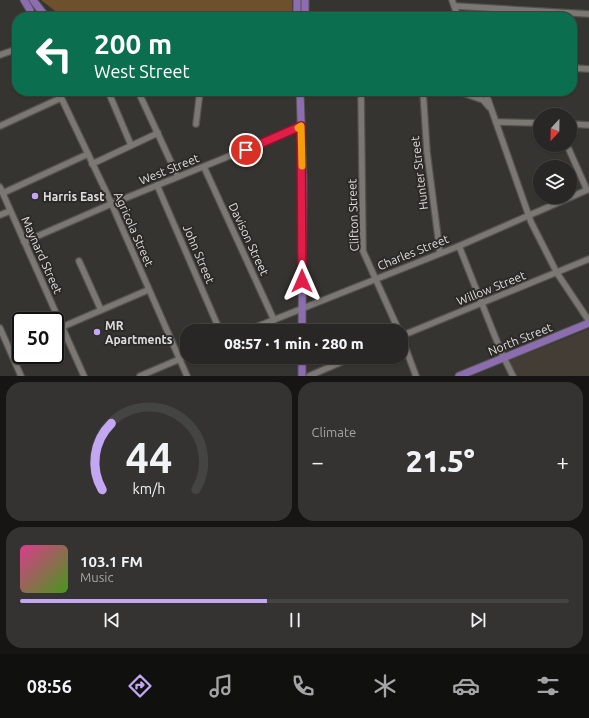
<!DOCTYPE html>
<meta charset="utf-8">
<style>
body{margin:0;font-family:Ubuntu,sans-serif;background:#343332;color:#f1f3f6;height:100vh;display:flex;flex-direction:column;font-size:15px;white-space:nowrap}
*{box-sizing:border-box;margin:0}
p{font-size:13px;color:#a5a5a7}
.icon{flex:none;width:22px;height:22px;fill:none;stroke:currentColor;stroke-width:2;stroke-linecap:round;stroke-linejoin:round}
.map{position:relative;height:376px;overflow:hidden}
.sheet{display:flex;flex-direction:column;gap:6px;padding:6px;background:#161514;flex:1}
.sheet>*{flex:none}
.guide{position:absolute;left:12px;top:12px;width:565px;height:84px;border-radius:16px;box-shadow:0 1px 3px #0004,0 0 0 1px #444442;background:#0b6e4f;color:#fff;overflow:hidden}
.needle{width:26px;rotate:202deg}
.buttons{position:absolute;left:533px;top:108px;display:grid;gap:8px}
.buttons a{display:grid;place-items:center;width:44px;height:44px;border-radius:50%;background:#282725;box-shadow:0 1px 3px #0004,0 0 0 1px #444442;font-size:20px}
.speed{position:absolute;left:12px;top:312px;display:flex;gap:8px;font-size:20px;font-weight:700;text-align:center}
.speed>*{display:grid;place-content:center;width:52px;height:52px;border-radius:50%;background:#282725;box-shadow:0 1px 3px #0004,0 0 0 1px #444442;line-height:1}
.speed .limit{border:2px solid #111;border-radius:6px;background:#fff;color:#111}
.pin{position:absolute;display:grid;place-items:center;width:34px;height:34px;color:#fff;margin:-17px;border:2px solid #fff;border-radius:50%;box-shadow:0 1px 4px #0007}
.me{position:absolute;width:44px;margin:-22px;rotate:0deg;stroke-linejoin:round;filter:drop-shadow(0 0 3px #0008)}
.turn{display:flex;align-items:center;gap:14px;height:84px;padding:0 16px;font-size:18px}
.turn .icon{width:52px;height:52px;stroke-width:2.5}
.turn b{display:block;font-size:28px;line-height:34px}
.big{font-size:30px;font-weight:800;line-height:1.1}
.sheet .card{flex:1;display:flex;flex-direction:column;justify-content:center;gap:6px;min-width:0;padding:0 14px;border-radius:16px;background:#343332}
.sheet .dial{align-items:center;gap:0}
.dial svg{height:104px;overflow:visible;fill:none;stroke:#444442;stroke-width:7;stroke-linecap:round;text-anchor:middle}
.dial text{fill:#f1f3f6;stroke:none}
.song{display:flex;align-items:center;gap:12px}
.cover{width:48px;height:48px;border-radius:6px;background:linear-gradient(135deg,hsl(330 70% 55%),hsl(100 70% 35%))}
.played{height:4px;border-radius:2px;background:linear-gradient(90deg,#c3a7f2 45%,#444442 45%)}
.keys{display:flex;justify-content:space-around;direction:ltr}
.heat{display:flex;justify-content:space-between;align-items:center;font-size:22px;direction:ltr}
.sheet .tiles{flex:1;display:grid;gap:6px;grid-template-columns:1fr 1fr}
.card:last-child{grid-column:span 2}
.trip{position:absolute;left:180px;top:324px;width:228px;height:40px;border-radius:16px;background:#282725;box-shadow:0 1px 3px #0004,0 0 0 1px #444442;font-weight:800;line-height:40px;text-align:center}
.menu{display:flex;height:64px;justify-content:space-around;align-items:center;background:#10100f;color:#a5a5a7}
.menu .icon{width:28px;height:28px}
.menu .active{color:#c3a7f2}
.menu b{font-size:18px;color:#f1f3f6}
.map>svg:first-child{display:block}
</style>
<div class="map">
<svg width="589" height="376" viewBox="0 0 589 376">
<rect width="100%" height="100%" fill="#363431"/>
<!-- built -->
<polygon fill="#433d35" points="589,329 589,376 510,376 503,363"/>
<!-- green -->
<polygon fill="#6c512c" points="41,0 292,0 292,17 63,17"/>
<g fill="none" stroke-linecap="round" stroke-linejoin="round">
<defs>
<g id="minor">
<polyline points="452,0 458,17"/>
<polyline points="455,6 589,14"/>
<polyline points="0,55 17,49"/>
<polyline points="572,68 589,69"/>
<polyline points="58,91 109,198 187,376"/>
<polyline points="108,91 131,145"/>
<polyline points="138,91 176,173"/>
<polyline points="361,91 363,251 399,331"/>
<polyline points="423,91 427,152 440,253"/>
<polyline points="446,91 475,91"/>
<polyline points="485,91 531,222 557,273 589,321"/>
<polyline points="460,92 483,100 489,107"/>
<polyline points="496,122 540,123"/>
<polyline points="196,124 200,91"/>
<polyline points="570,124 589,125"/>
<polyline points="0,126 61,98"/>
<polyline points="92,164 158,133"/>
<polyline points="204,167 274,320"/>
<polyline points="157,185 220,331"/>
<polyline points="0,187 84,376"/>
<polyline points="3,193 88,154"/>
<polyline points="0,215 10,211"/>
<polyline points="24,242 111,204 301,127"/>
<polyline points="459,246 502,354 513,376"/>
<polyline points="79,261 101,310"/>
<polyline points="62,327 148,290"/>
<polyline points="0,328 21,376"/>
<polyline points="246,331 459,246 587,190 567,145"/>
<polyline points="401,336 589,259"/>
<polyline points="401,336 416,376"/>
<polyline points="140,376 187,356"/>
<polyline points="309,376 353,357"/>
</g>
<g id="major">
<polyline points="24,0 30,10 30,17"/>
<polyline points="33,0 46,17"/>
<polyline points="297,0 297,17"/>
<polyline points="305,17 305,0"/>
<polyline points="300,91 303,181 302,331"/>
<polyline points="302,376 302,357"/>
<polyline points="459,376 589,323"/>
</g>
</defs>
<!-- minor casing -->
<use href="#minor" stroke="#54524f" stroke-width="8"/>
<!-- major casing -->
<use href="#major" stroke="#54524f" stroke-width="9"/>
<!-- minor -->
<use href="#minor" stroke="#7b7874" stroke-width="5.5"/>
<!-- major -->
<use href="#major" stroke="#8b6db0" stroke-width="7"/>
</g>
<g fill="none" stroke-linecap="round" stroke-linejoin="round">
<defs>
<polyline id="route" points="246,150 301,126 302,281"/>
</defs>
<!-- route casing -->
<use href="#route" stroke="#92132f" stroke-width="10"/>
<!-- route -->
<use href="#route" stroke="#e11d48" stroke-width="7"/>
<!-- slow -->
<polyline stroke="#f59e0b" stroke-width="7" points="298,128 301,126 302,166"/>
</g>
<!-- markers -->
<g fill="#c3a7f2" stroke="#2c2a27" stroke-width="1.5">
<circle cx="35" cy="196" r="4"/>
<circle cx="97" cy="332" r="4"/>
</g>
<g text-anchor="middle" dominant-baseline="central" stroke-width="4" stroke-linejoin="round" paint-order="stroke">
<!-- street labels -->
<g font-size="12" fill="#dfdedc" stroke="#2c2a27">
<text transform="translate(169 169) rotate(-22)">West Street</text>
<text transform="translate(419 173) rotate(-97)">Hunter Street</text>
<text transform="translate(353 215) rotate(-92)">Clifton Street</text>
<text transform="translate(134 229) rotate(66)">Agricola Street</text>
<text transform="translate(249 239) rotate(65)">Davison Street</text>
<text transform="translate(413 252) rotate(-22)">Charles Street</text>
<text transform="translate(199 254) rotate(67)">John Street</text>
<text transform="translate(42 255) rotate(66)">Maynard Street</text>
<text transform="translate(491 288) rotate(-22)">Willow Street</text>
<text transform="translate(520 339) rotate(-22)">North Street</text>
</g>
<!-- poi labels -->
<g font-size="12" font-weight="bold" fill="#dfdedc" stroke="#2c2a27" text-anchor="start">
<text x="43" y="196">Harris East</text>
<text x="105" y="325">MR<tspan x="105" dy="14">Apartments</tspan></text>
</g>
</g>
</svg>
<div class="buttons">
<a><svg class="needle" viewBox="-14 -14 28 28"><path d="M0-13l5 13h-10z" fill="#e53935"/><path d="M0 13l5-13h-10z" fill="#a5a5a7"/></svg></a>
<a><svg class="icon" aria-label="layers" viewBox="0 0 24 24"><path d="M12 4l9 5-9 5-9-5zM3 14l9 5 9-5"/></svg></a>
</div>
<div class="speed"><div class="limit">50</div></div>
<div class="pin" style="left:246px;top:150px;background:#d93025"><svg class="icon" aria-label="arrive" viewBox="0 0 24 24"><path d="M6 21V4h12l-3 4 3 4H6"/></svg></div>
<svg class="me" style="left:302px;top:281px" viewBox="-20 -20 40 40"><path d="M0-17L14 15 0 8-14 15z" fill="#e11d48" stroke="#fff" stroke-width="4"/></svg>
<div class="trip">08:57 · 1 min · 280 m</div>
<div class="guide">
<div class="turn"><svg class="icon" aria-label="left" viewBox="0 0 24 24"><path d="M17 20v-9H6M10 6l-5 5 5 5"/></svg><div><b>200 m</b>West Street</div></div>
</div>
</div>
<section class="sheet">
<div class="tiles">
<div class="card dial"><svg viewBox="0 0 100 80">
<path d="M14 69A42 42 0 1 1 86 69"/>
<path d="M14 69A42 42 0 0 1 21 18" stroke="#c3a7f2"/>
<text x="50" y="56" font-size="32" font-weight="700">44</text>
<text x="50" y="72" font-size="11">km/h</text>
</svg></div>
<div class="card"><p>Climate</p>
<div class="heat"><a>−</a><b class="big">21.5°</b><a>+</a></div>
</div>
<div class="card">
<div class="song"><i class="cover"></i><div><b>103.1 FM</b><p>Music</p></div></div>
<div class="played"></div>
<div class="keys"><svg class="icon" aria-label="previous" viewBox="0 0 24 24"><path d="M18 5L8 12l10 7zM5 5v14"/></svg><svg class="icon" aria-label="pause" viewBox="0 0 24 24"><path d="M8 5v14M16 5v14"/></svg><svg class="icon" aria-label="next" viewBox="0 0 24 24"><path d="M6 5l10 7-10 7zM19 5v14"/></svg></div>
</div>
</div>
</section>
<nav class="menu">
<b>08:56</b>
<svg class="icon active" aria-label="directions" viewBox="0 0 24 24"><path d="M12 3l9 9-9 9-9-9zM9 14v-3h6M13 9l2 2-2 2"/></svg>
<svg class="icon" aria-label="music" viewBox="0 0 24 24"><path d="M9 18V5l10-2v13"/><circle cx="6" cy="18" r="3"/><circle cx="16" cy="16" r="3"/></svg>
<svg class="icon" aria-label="phone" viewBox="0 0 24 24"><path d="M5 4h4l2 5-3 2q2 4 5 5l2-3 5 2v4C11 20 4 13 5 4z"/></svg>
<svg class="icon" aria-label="climate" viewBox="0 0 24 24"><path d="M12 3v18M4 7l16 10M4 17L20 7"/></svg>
<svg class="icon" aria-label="car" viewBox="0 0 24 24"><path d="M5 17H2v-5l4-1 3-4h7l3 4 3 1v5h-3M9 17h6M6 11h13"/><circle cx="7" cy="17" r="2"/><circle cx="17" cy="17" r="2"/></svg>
<svg class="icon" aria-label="filters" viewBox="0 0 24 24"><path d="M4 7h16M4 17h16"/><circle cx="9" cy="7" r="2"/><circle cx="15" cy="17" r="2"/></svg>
</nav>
